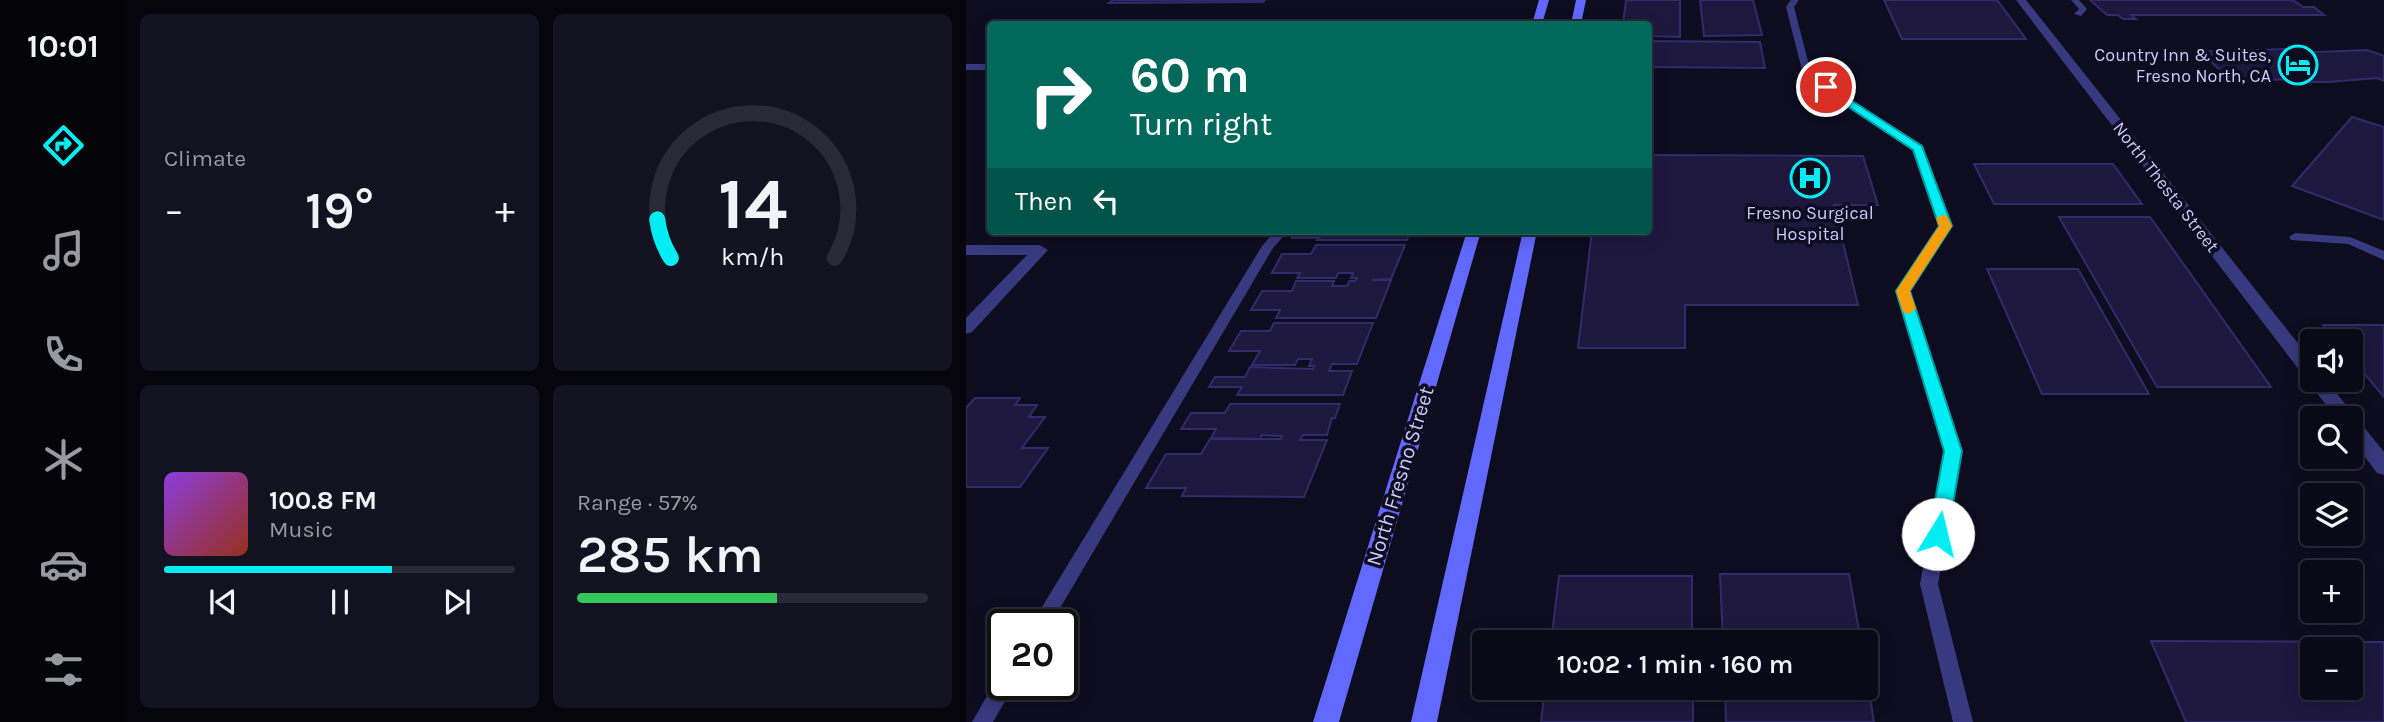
<!DOCTYPE html>
<meta charset="utf-8">
<style>
body{margin:0;font-family:Karla,sans-serif;background:#131220;color:#f1f3f6;height:100vh;display:flex;flex-direction:column;font-size:26px;white-space:nowrap}
*{box-sizing:border-box;margin:0}
p{font-size:23px;color:#999aa1}
.icon{flex:none;width:38px;height:38px;fill:none;stroke:currentColor;stroke-width:2;stroke-linecap:round;stroke-linejoin:round}
.map{position:relative;flex:1;overflow:hidden}
.side{display:flex;flex-direction:column;gap:14px;padding:14px;background:#06050d;width:840px}
.side>*{flex:none}
.banner{position:absolute;left:21px;top:21px;width:665px;height:214px;border-radius:7px;box-shadow:0 4px 18px #0003,0 0 0 2px #2a2a36;background:#00695c;color:#fff;overflow:hidden}
.controls{position:absolute;left:1334px;top:329px;display:grid;gap:14px}
.controls a{display:grid;place-items:center;width:63px;height:63px;border-radius:7px;background:#0a0917;box-shadow:0 4px 18px #0003,0 0 0 2px #2a2a36;font-size:35px}
.speed{position:absolute;left:21px;top:609px;display:flex;gap:14px;font-size:35px;font-weight:700;text-align:center}
.speed>*{display:grid;place-content:center;width:91px;height:91px;border-radius:50%;background:#0a0917;box-shadow:0 4px 18px #0003,0 0 0 2px #2a2a36;line-height:1}
.speed .limit{border:4px solid #111;border-radius:10px;background:#fff;color:#111}
.pin{position:absolute;display:grid;place-items:center;width:60px;height:60px;color:#fff;margin:-30px;border:4px solid #fff;border-radius:50%;box-shadow:0 2px 7px #0007}
.me{position:absolute;width:77px;margin:-38px;rotate:9deg;stroke-linejoin:round;filter:drop-shadow(0 0 5px #0008)}
.turn{display:flex;align-items:center;gap:24px;height:147px;padding:0 28px;font-size:32px}
.turn .icon{width:91px;height:91px;stroke-width:2.5}
.turn b{display:block;font-size:49px;line-height:60px}
.then{display:flex;align-items:center;height:66px;padding:0 28px;background:#0003;gap:14px;font-size:26px}
.big{font-size:52px;font-weight:600;line-height:1.1}
.side .tile{flex:1;display:flex;flex-direction:column;justify-content:center;gap:10px;min-width:0;padding:0 24px;border-radius:10px;background:#131220}
.side .dial{align-items:center;gap:0}
.dial svg{height:182px;overflow:visible;fill:none;stroke:#2a2a36;stroke-width:7;stroke-linecap:round;text-anchor:middle}
.dial text{fill:#f1f3f6;stroke:none}
.song{display:flex;align-items:center;gap:21px}
.cover{width:84px;height:84px;border-radius:10px;background:linear-gradient(135deg,hsl(270 70% 55%),hsl(10 70% 35%))}
.played{height:7px;border-radius:4px;background:linear-gradient(90deg,#01edf4 65%,#2a2a36 65%)}
.keys{display:flex;justify-content:space-around;direction:ltr}
.heat{display:flex;justify-content:space-between;align-items:center;font-size:38px;direction:ltr}
.charge{height:10px;border-radius:5px;background:linear-gradient(90deg,#34c759 57%,#2a2a36 0)}
.side .tiles{flex:1;display:grid;gap:14px;grid-template-columns:repeat(2,1fr)}
.trip{position:absolute;left:506px;top:630px;width:406px;height:70px;border-radius:7px;background:#0a0917;box-shadow:0 4px 18px #0003,0 0 0 2px #2a2a36;font-weight:600;line-height:70px;text-align:center}
main{display:flex;flex:1;min-height:0}
.menu{display:flex;flex-direction:column;width:126px;justify-content:space-around;align-items:center;background:#040409;color:#999aa1}
.menu .icon{width:49px;height:49px}
.menu .on{color:#01edf4}
.menu b{font-size:32px;color:#f1f3f6}
.map>svg:first-child{display:block}
</style>
<main>
<nav class="menu">
<b>10:01</b>
<svg class="icon on" aria-label="directions" viewBox="0 0 24 24"><path d="M12 3l9 9-9 9-9-9zM9 14v-3h6M13 9l2 2-2 2"/></svg>
<svg class="icon" aria-label="music" viewBox="0 0 24 24"><path d="M9 18V5l10-2v13"/><circle cx="6" cy="18" r="3"/><circle cx="16" cy="16" r="3"/></svg>
<svg class="icon" aria-label="phone" viewBox="0 0 24 24"><path d="M5 4h4l2 5-3 2q2 4 5 5l2-3 5 2v4C11 20 4 13 5 4z"/></svg>
<svg class="icon" aria-label="climate" viewBox="0 0 24 24"><path d="M12 3v18M4 7l16 10M4 17L20 7"/></svg>
<svg class="icon" aria-label="car" viewBox="0 0 24 24"><path d="M5 17H2v-5l4-1 3-4h7l3 4 3 1v5h-3M9 17h6M6 11h13"/><circle cx="7" cy="17" r="2"/><circle cx="17" cy="17" r="2"/></svg>
<svg class="icon" aria-label="filters" viewBox="0 0 24 24"><path d="M4 7h16M4 17h16"/><circle cx="9" cy="7" r="2"/><circle cx="15" cy="17" r="2"/></svg>
</nav>
<section class="side">
<div class="tiles">
<div class="tile"><p>Climate</p>
<div class="heat"><a>−</a><b class="big">19°</b><a>+</a></div>
</div>
<div class="tile dial"><svg viewBox="0 0 100 80">
<path d="M14 69A42 42 0 1 1 86 69"/>
<path d="M14 69A42 42 0 0 1 8 52" stroke="#01edf4"/>
<text x="50" y="56" font-size="32" font-weight="700">14</text>
<text x="50" y="72" font-size="11">km/h</text>
</svg></div>
<div class="tile">
<div class="song"><i class="cover"></i><div><b>100.8 FM</b><p>Music</p></div></div>
<div class="played"></div>
<div class="keys"><svg class="icon" aria-label="previous" viewBox="0 0 24 24"><path d="M18 5L8 12l10 7zM5 5v14"/></svg><svg class="icon" aria-label="pause" viewBox="0 0 24 24"><path d="M8 5v14M16 5v14"/></svg><svg class="icon" aria-label="next" viewBox="0 0 24 24"><path d="M6 5l10 7-10 7zM19 5v14"/></svg></div>
</div>
<div class="tile"><p>Range · 57%</p><b class="big">285 km</b><div class="charge"></div></div>
</div>
</section>
<div class="map">
<svg width="1418" height="722" viewBox="0 0 1418 722">
<rect width="100%" height="100%" fill="#0e0c1f"/>
<!-- building -->
<g fill="#1e183f" stroke="#332a6b" stroke-width="2" fill-rule="evenodd">
<polygon points="147,0 299,0 297,2 143,3"/>
<polygon points="660,0 714,0 714,37 682,36 682,24 657,24"/>
<polygon points="734,0 787,0 796,35 738,36"/>
<polygon points="918,0 1031,0 1060,39 936,39"/>
<polygon points="1124,0 1327,0 1337,7 1348,7 1358,15 1165,15 1170,19 1157,19 1152,15 1141,15"/>
<polygon points="682,41 794,42 799,68 682,67"/>
<polygon points="1319,49 1350,52 1401,50 1413,54 1418,56 1418,81 1411,78 1362,82 1331,82 1327,79 1275,81 1270,78 1262,77 1236,54 1245,54 1241,51 1295,53 1292,50"/>
<polygon points="1386,117 1418,127 1418,220 1326,186"/>
<polygon points="682,155 897,156 912,205 868,205 892,305 719,305 719,348 612,348 626,231 682,231"/>
<polygon points="1008,164 1147,164 1176,204 1028,204"/>
<polygon points="1093,217 1184,217 1305,387 1191,387"/>
<polygon points="330,231 444,231 441,240 351,240 353,238 326,238"/>
<polygon points="350,245 439,245 425,279 406,280 425,280 410,318 310,318 314,310 285,310 296,291 326,291 330,281 368,281 366,286 381,286 383,281 389,281 391,278 385,278 387,273 372,273 370,278 331,278 334,273 306,273 316,254 345,254"/>
<polygon points="1021,269 1112,269 1183,394 1076,394"/>
<polygon points="308,323 407,323 391,364 366,364 363,371 386,371 377,395 271,395 276,387 243,387 249,377 279,377 284,367 347,369 348,366 343,366 346,359 332,359 329,365 286,365 294,351 263,351 275,331 304,331"/>
<polygon points="1357,325 1418,325 1418,397 1384,357 1384,341 1371,341"/>
<polygon points="9,398 54,398 49,405 71,405 63,417 79,417 56,448 82,448 54,487 0,487 0,408"/>
<polygon points="264,404 374,404 369,418 366,418 361,435 337,435 334,440 361,440 338,497 216,496 220,488 180,488 200,454 235,454 244,439 315,439 316,436 296,435 294,439 245,438 250,429 215,429 225,413 259,413"/>
<polygon points="754,574 883,574 895,642 757,642"/>
<polygon points="593,576 726,576 726,642 585,642"/>
<path d="M1185 641 1418 642V722H1220ZM1346 649H1384V688H1346Z"/>
<polygon points="900,671 908,722 760,722 759,688 900,688"/>
<polygon points="579,688 727,688 727,722 575,722"/>
</g>
<g fill="none" stroke-linecap="round" stroke-linejoin="round">
<!-- lane -->
<g fill="#373a7e" fill-rule="evenodd">
<polygon points="825,0 833,0 828,7 845,73 956,147 985,226 943,291 995,451 972,584 1007,722 987,722 954,584 979,451 931,291 973,226 947,151 837,74 820,7"/>
<polygon points="1105,0 1113,0 1121,9 1115,16 1108,14 1113,9"/>
<polygon points="309,231 322,231 307,248 84,625 65,625 296,246"/>
<polygon points="1329,233 1384,237 1418,251 1418,260 1382,244 1325,240 1323,237"/>
<polygon points="37,675 37,684 49,684 27,722 6,722 32,677"/>
</g>
<!-- street -->
<g fill="#373a7e" fill-rule="evenodd">
<polygon points="1050,0 1060,0 1346,361 1346,380 1360,380 1418,452 1418,475 1411,473 1384,437 1384,418 1370,418"/>
<rect x="0" y="64" width="24" height="6"/>
<polygon points="0,245 74,245 82,250 6,332 0,334 0,318 61,255 0,255"/>
</g>
<!-- secondary -->
<g fill="#6269fe" fill-rule="evenodd">
<polygon points="573,0 583,0 576,24 566,24"/>
<polygon points="610,0 620,0 615,24 605,24"/>
<polygon points="501,231 515,231 373,722 347,722"/>
<polygon points="557,231 571,231 471,722 445,722"/>
</g>
</g>
<!-- route -->
<polygon fill="#01edf4" stroke="#019a9f" stroke-width="2" points="860,84 956,146 986,226 944,291 996,451 982,534 979,540 972,542 966,540 963,534 978,451 930,291 973,226 947,150 857,90 855,87"/>
<!-- slow -->
<polygon fill="#f59e0b" points="977,215 981,216 986,226 944,291 950,309 943,314 937,312 930,291 973,226 970,218"/>
<!-- icons -->
<defs>
<symbol id="hotel-ring" viewBox="-11 -11 22 22"><circle r="9.5" fill="#0e0c1f" stroke="#01edf4" stroke-width="1.5"/><path d="M-6-4.5h1.5V1H6V5H4.5V3h-9V5H-6ZM-4 0a1.8 1.8 0 1 1 3.6 0ZM.5 0V-2.5h3Q6-2.5 6 0Z" fill="#01edf4"/></symbol>
<symbol id="hospital-ring" viewBox="-11 -11 22 22"><circle r="9.5" fill="#0e0c1f" stroke="#01edf4" stroke-width="1.5"/><path d="M-5-5h3v3.5h4V-5h3V5h-3V1.5h-4V5h-3Z" fill="#01edf4"/></symbol>
</defs>
<g fill-rule="evenodd">
<use href="#hotel-ring" x="1310" y="43" width="44" height="44"/>
<use href="#hospital-ring" x="822" y="156" width="44" height="44"/>
</g>
<g text-anchor="middle" dominant-baseline="central" stroke-width="7" stroke-linejoin="round" paint-order="stroke">
<!-- far-poi labels -->
<g font-size="18" fill="#cccaff" stroke="#0e0c1f" text-anchor="end">
<text x="1305" y="55">Country Inn &amp; Suites,<tspan x="1305" dy="21">Fresno North, CA</tspan></text>
<text x="844" y="213" text-anchor="middle">Fresno Surgical<tspan x="844" dy="21">Hospital</tspan></text>
</g>
<!-- far-street labels -->
<g font-size="18" fill="#cccaff" stroke="#0e0c1f">
<text transform="translate(1200 187) rotate(52)">North Thesta Street</text>
</g>
<!-- street labels -->
<g font-size="21" fill="#cccaff" stroke="#0e0c1f">
<text transform="translate(434 476) rotate(-73)">North Fresno Street</text>
</g>
</g>
</svg>
<div class="controls">
<a><svg class="icon" aria-label="sound" viewBox="0 0 24 24"><path d="M4 9h4l5-4v14l-5-4H4zM17 9q2 3 0 6"/></svg></a>
<a><svg class="icon" aria-label="search" viewBox="0 0 24 24"><circle cx="10" cy="10" r="6"/><path d="M15 15l6 6"/></svg></a>
<a><svg class="icon" aria-label="layers" viewBox="0 0 24 24"><path d="M12 4l9 5-9 5-9-5zM3 14l9 5 9-5"/></svg></a>
<a>+</a>
<a>−</a>
</div>
<div class="speed"><div class="limit">20</div></div>
<div class="pin" style="left:860px;top:87px;background:#d93025"><svg class="icon" aria-label="arrive" viewBox="0 0 24 24"><path d="M6 21V4h12l-3 4 3 4H6"/></svg></div>
<svg class="me" style="left:972px;top:534px" viewBox="-20 -20 40 40"><circle r="19" fill="#fff"/><path d="M0-13L10 11 0 6-10 11z" fill="#01edf4"/></svg>
<div class="trip">10:02 · 1 min · 160 m</div>
<div class="banner">
<div class="turn"><svg class="icon" aria-label="right" viewBox="0 0 24 24"><path d="M7 20v-9h11M14 6l5 5-5 5"/></svg><div><b>60 m</b>Turn right</div></div>
<div class="then">Then<svg class="icon" aria-label="left" viewBox="0 0 24 24"><path d="M17 20v-9H6M10 6l-5 5 5 5"/></svg></div>
</div>
</div>
</main>
